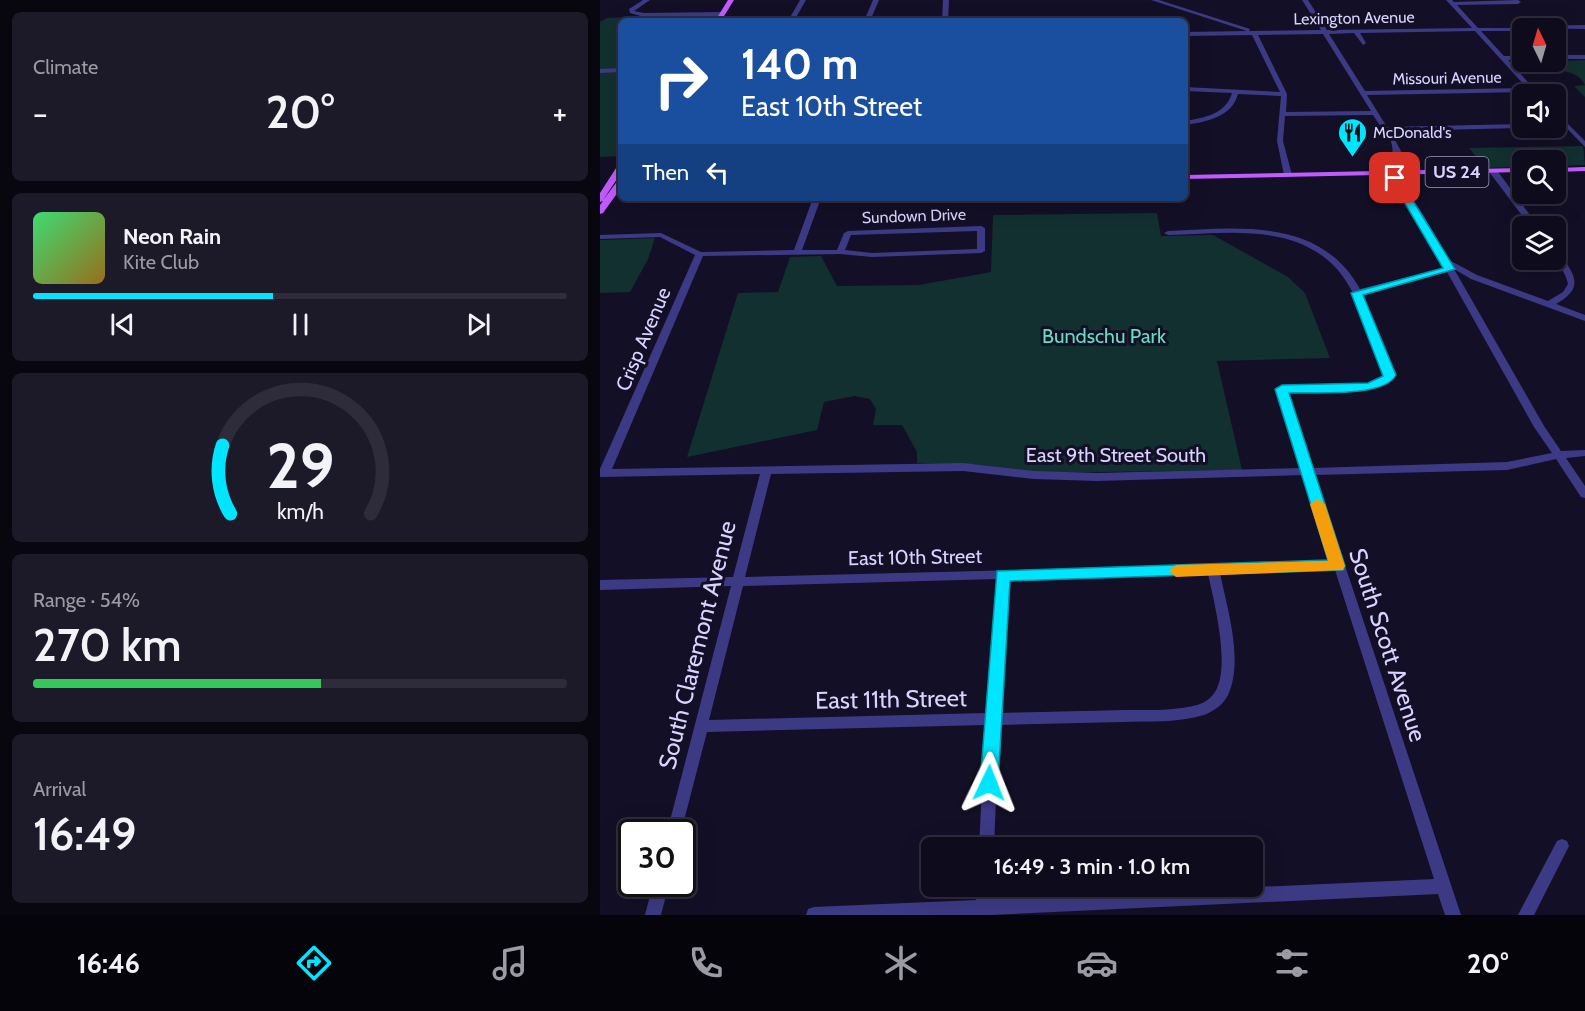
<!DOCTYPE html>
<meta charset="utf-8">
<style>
body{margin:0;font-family:Cabin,sans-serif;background:#1c1929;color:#f1f3f6;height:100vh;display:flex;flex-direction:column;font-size:22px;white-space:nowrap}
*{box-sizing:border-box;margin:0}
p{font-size:20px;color:#9b9ba3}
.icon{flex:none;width:33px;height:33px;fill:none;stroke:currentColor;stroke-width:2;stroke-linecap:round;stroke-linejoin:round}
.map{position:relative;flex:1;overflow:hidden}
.side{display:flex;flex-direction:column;gap:12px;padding:12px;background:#08060f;width:600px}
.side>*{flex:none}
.hud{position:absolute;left:18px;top:18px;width:570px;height:183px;border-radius:9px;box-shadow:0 6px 24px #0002,0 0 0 2px #2e2b3b;background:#1a4fa0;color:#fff;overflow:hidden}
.needle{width:39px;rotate:355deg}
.controls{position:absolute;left:912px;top:18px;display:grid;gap:12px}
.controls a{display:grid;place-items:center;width:54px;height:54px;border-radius:9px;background:#0e0b1c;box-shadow:0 6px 24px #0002,0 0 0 2px #2e2b3b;font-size:30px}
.speed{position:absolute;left:18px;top:819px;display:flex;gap:12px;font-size:30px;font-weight:700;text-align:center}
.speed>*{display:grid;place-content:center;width:78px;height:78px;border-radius:50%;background:#0e0b1c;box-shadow:0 6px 24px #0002,0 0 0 2px #2e2b3b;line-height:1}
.speed .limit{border:3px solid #111;border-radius:9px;background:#fff;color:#111}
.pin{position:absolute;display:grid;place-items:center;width:51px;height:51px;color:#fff;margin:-26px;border-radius:12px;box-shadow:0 3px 9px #0006}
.me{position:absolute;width:66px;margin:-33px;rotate:2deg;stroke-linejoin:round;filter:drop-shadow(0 0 4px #0008)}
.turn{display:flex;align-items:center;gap:21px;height:126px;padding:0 24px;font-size:27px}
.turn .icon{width:78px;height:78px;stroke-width:2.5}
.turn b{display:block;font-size:42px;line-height:51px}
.then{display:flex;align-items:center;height:57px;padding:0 24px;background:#0003;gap:12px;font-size:22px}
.big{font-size:45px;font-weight:600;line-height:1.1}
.side .tile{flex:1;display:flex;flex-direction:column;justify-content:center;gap:9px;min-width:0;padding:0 21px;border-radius:9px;background:#1c1929}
.side .dial{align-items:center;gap:0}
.dial svg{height:156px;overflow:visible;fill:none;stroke:#2e2b3b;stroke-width:7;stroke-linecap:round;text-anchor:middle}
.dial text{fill:#f1f3f6;stroke:none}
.song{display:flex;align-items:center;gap:18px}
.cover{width:72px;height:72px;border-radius:9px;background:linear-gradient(135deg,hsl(140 70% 55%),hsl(40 70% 35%))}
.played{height:6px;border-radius:3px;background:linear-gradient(90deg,#00e5ff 45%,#2e2b3b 45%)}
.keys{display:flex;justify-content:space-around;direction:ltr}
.heat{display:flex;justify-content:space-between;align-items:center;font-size:33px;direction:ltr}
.charge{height:9px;border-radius:4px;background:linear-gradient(90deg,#34c759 54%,#2e2b3b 0)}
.trip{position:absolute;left:321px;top:837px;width:342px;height:60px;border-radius:9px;background:#0e0b1c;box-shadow:0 6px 24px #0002,0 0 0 2px #2e2b3b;font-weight:600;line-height:60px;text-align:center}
.menu{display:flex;height:96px;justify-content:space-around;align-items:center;background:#06040b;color:#9b9ba3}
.menu .icon{width:42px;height:42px}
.menu .selected{color:#00e5ff}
.menu b{font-size:27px;color:#f1f3f6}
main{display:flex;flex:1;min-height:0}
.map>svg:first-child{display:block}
</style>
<main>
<section class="side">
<div class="tile"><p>Climate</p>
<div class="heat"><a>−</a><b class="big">20°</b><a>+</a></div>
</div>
<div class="tile">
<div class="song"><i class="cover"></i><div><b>Neon Rain</b><p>Kite Club</p></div></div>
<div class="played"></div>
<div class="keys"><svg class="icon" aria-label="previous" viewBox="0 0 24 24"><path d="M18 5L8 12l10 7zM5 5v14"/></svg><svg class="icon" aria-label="pause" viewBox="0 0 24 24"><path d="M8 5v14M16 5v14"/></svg><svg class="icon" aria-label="next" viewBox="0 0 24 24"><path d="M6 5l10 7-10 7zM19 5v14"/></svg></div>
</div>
<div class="tile dial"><svg viewBox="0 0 100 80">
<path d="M14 69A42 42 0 1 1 86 69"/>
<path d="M14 69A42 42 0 0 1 10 34" stroke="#00e5ff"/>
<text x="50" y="56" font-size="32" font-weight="700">29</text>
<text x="50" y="72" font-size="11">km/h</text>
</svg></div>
<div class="tile"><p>Range · 54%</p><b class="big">270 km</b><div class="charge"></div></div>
<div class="tile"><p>Arrival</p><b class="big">16:49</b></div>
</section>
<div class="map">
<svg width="985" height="915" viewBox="0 0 985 915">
<rect width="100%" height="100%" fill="#130f26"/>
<!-- green -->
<g fill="#12302f">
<polygon points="52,16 48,21 21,21 21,69 0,69 0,22 7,18"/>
<path d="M985 60V97L974 86 985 85C977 68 953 71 937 65L936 62Z"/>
<polygon points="0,72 21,72 21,156 0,157"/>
<polygon points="983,146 985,165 956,166 956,160 922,160 922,167 885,168 869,148"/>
<polygon points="557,213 561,236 613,235 688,277 705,293 730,358 617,361 642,470 433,473 383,465 317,463 317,452 302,425 273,425 276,409 270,399 255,396 224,402 217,430 87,457 138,293 178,292 190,257 221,256 237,286 319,285 391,272 393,215"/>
<polygon points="55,238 48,259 30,292 0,293 0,240"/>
</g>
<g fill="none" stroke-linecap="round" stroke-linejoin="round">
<!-- minor -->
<g fill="#3d3a85" fill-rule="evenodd">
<polygon points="43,0 50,0 34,11 44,13 122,12 125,14 122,16 44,17 30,13 29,9"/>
<polygon points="200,0 206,0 194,21 188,21"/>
<polygon points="273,0 279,0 270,21 264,21"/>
<polygon points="343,0 349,0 348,21 342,21"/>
<path d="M551 0H559L650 29 649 31 721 30 702 0H708L727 30 872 28 846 0H852L854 2 918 0 921 2 918 4 857 5 878 28H924L922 31H881L904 56H922V60H908L936 91V93L930 92 767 95 787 127 922 124V128H924H922L790 131 801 151 795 173 824 216 849 260 877 275 948 301 963 292 968 284C966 272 956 264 956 252H959C975 276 985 287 956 304L985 315V321L871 279 854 269 944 426 961 451 985 450V456L966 458 985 486V498L981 497 956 459 907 470 715 475 861 915H845L838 894 391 915H206L208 909 214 907 376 900V886H392L391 899 834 879 735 570 620 573C627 608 644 661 628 695 623 705 614 711 604 715 578 723 549 721 522 722 481 723 440 724 399 725L394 848H379L385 725 107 732 81 832H67L131 586 0 590V580L133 577 160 474 0 477V469L95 255 60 237 0 239V235L61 233 101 252 194 250 213 198H221L202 250H237L244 233 248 231 381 226 385 228V251L381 253 272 257 240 254 103 256 12 469 363 463 434 471 497 473 702 468 677 389 679 387 768 384 784 377C783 362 770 332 764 317 755 295 744 272 724 257 681 224 619 234 568 235L564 233 568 231C639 228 720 217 760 289L845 268 816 216 787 173C793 156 798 141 780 129L781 127 773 115 685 116 683 141 692 175 688 177 684 175 677 141 681 96 638 94C632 117 606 122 585 125V121C604 118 626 114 632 93L585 91V87L680 92 652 35 585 36V32L647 31ZM875 31 927 88 765 91 729 34 754 33 763 45 766 43 760 33ZM723 34 771 111 686 112 687 94 658 35ZM377 231V249L272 253 245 250 251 235ZM847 272 934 427 952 453 907 462 713 468 688 392 770 390 791 381 794 375 775 322 762 294ZM363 471 434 479 497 481 705 475 732 562 145 577 171 474ZM608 574C614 601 631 667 615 692 611 698 605 703 597 705 574 711 548 710 524 710 482 711 441 712 399 713L409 579ZM397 579 386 713 109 720 143 586Z"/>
<polygon points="985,25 985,29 925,28 928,26"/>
<rect x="956" y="55" width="29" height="4"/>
<polygon points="21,68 21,72 0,73 0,69"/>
<polygon points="956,112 985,141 985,147 956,117"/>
<polygon points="890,169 896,169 938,226 930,226 890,173"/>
<polygon points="962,839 967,841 969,846 934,915 918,915 957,841"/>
<polygon points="53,884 69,884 61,915 45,915"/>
</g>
<!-- major -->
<g fill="#c25bff" fill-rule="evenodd">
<polygon points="128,0 134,0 121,21 115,21"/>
<polygon points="18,165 21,165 21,173 3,200 16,183 21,183 21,188 3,213 0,214 0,205 3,201 0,202 0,193"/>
<polygon points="985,167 985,171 956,172 956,168"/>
<polygon points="922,168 922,172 585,179 585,175"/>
</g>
</g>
<!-- route -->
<path fill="#00e5ff" stroke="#0095a6" stroke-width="1.5" d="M791 176 799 178 855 269 763 295 796 375C784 398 713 392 689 393L745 566 743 570 410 581 398 783 395 789 389 791 382 789 380 783 397 571 728 560 675 389 682 385 768 383 783 376 751 293 843 268 790 178Z"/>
<!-- slow -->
<polygon fill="#f59e0b" points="718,499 725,504 745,566 743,570 576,577 569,571 576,565 728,561 710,504"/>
<!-- icons -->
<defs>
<symbol id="restaurant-pin" viewBox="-11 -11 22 30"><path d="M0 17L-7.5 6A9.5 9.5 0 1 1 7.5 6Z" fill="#00e5ff" stroke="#130f26"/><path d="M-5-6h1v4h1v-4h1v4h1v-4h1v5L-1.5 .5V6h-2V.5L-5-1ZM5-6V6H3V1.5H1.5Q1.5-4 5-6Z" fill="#111"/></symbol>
</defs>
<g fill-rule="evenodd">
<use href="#restaurant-pin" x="736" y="116" width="33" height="45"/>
</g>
<g text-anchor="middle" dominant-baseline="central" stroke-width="6" stroke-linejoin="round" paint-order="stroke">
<!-- far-street labels -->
<g font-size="16" fill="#d9d4ff" stroke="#130f26">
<text transform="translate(754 18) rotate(-1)">Lexington Avenue</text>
<text transform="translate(847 78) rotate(-1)">Missouri Avenue</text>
<text transform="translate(314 216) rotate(-2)">Sundown Drive</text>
</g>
<!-- far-poi labels -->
<g font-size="16" fill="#d9d4ff" stroke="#130f26" text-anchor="start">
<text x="773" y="132">McDonald's</text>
</g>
<!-- shield labels -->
<rect fill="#130f26" stroke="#9e99be" stroke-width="1.5" x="825.5" y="157" width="63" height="30" rx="4.5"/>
<g font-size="18" font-weight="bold" fill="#d9d4ff">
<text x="857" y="172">US 24</text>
</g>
<!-- park labels -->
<g font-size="20" fill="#5fe0c0" stroke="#130f26">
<text x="504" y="336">Bundschu Park</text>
</g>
<!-- street labels -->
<g font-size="20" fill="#d9d4ff" stroke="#130f26">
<text transform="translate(43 339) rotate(-67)">Crisp Avenue</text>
<text x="516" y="455">East 9th Street South</text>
<text transform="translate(315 557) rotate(-1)">East 10th Street</text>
</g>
<!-- near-street labels -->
<g font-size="24" fill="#d9d4ff" stroke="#130f26">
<text transform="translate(97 645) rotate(-76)">South Claremont Avenue</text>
<text transform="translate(788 645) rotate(72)">South Scott Avenue</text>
<text transform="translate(291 699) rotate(-1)">East 11th Street</text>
</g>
</g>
</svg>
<div class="controls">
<a><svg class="needle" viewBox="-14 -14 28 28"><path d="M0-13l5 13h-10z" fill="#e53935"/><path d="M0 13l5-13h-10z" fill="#9b9ba3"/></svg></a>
<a><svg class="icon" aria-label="sound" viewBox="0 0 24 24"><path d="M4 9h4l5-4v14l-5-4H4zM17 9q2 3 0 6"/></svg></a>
<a><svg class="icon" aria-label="search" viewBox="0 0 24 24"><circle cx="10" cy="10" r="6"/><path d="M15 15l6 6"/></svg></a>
<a><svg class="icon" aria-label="layers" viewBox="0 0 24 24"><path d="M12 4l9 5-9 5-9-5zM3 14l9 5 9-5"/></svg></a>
</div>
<div class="speed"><div class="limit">30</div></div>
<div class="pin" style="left:795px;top:178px;background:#d93025"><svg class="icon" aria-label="arrive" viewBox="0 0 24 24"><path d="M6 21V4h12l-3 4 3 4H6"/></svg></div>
<svg class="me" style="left:389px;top:783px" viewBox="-20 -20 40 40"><path d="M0-17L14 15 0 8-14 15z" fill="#00e5ff" stroke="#fff" stroke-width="4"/></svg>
<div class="trip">16:49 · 3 min · 1.0 km</div>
<div class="hud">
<div class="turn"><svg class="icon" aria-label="right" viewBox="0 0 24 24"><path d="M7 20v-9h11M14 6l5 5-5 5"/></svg><div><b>140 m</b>East 10th Street</div></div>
<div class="then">Then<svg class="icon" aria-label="left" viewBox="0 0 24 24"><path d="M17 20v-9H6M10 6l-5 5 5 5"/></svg></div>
</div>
</div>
</main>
<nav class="menu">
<b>16:46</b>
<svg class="icon selected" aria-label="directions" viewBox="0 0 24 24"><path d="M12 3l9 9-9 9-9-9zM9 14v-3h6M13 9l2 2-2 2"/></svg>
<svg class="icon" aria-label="music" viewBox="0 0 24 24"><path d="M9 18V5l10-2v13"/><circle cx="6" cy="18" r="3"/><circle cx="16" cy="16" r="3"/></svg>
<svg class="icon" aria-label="phone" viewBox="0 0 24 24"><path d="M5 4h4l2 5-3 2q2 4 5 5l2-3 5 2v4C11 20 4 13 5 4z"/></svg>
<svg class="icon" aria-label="climate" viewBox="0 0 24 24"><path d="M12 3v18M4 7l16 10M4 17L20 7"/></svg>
<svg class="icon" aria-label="car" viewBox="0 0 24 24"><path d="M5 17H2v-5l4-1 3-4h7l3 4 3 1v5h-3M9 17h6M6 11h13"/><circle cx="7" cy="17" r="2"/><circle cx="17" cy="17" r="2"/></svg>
<svg class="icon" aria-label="filters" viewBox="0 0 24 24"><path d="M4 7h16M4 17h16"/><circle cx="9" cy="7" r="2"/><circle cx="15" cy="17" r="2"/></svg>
<b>20°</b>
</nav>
